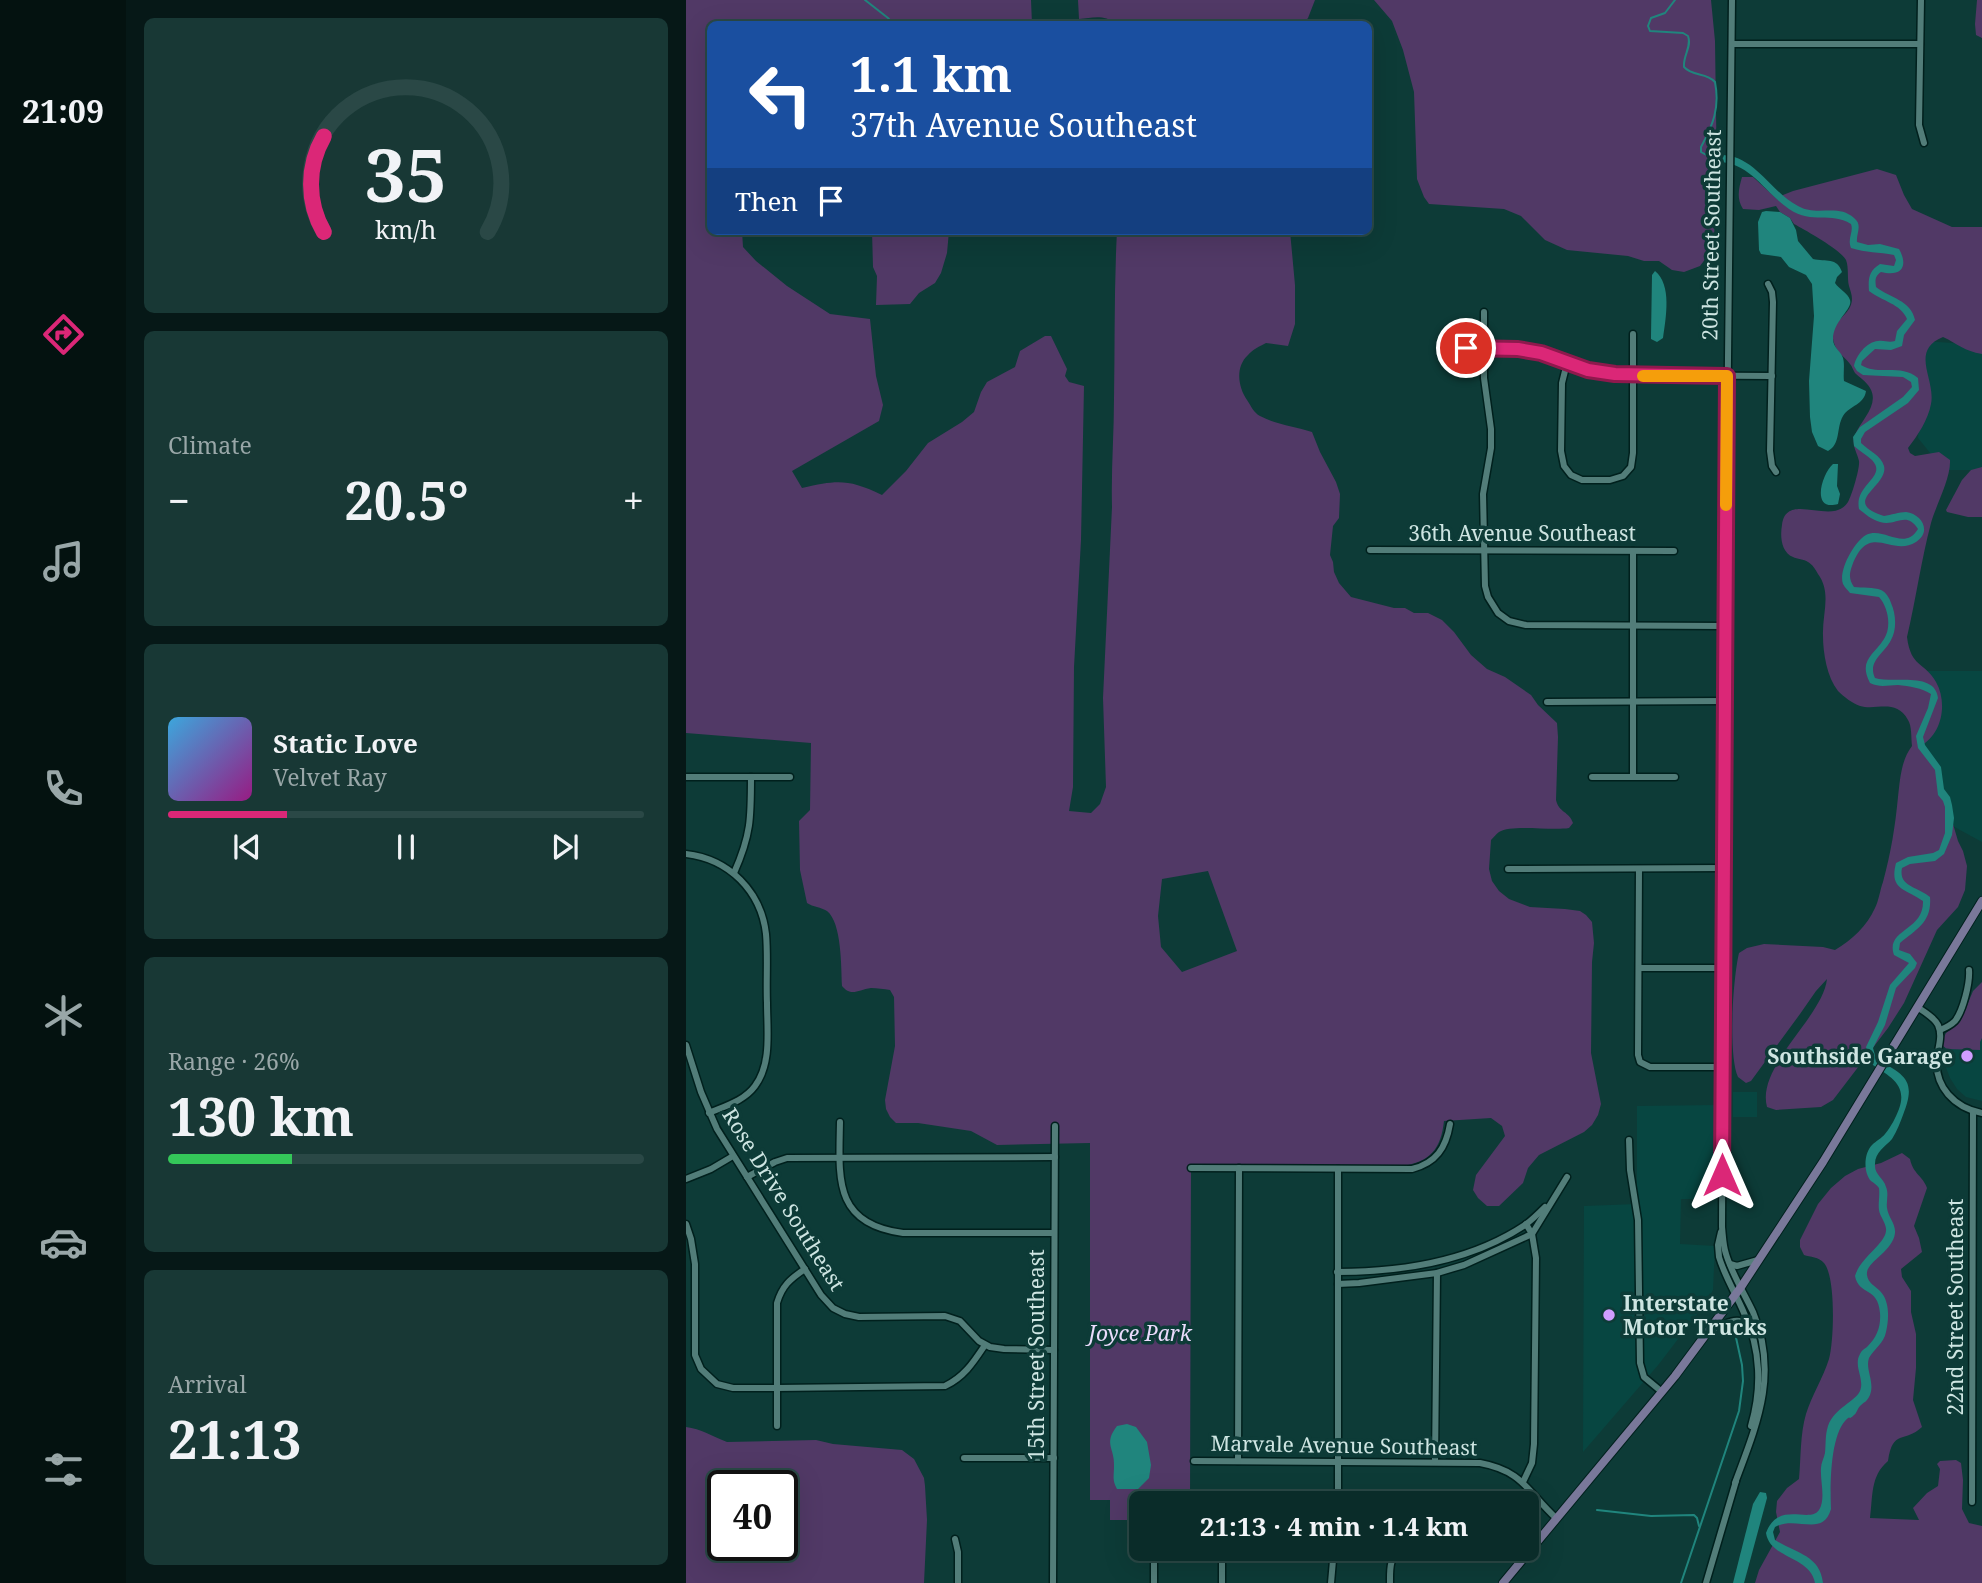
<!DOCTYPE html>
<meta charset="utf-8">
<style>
body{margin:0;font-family:"Noto Serif",serif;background:#183835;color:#f1f3f6;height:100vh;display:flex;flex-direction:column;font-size:26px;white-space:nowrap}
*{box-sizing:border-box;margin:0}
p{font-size:23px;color:#99a7a8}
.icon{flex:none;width:38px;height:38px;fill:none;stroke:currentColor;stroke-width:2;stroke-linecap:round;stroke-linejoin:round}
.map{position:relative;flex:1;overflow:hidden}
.sheet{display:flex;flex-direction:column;gap:18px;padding:18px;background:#061817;width:560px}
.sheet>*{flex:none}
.banner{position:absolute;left:21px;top:21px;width:665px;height:214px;border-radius:10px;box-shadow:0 7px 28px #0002,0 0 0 2px #2a4846;background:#1a4fa0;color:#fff;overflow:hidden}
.speed{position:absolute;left:21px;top:1470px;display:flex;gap:14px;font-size:35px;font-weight:700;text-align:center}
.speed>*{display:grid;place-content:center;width:91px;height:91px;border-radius:50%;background:#0a2c29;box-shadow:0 7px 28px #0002,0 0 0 2px #2a4846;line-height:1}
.speed .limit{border:4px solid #111;border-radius:10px;background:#fff;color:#111}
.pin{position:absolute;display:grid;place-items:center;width:60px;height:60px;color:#fff;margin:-30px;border:4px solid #fff;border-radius:50%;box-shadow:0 2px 7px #0007}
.me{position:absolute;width:77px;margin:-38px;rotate:0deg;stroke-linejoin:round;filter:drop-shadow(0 0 5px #0008)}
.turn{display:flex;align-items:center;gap:24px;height:147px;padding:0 28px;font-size:32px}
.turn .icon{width:91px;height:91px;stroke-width:2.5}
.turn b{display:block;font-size:49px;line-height:60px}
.then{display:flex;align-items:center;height:66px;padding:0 28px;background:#0003;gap:14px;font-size:26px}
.big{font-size:52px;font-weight:700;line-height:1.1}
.sheet .tile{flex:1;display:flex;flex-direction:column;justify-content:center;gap:10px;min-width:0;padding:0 24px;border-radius:10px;background:#183835}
.sheet .dial{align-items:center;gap:0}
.dial svg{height:182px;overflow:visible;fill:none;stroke:#2a4846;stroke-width:7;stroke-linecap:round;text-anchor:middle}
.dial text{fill:#f1f3f6;stroke:none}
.song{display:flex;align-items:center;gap:21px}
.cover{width:84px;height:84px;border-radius:10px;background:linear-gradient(135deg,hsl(200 70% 55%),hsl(310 70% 35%))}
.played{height:7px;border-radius:4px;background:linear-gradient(90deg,#db2777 25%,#2a4846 25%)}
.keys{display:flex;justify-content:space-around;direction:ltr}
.heat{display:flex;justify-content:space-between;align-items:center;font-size:38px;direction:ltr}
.charge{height:10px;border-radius:5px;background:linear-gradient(90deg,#34c759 26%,#2a4846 0)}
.trip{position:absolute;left:443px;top:1491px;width:410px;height:70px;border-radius:10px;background:#0a2c29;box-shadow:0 7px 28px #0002,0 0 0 2px #2a4846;font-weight:700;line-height:70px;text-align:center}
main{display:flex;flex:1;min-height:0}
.tab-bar{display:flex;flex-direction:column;width:126px;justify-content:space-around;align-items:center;background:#041210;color:#99a7a8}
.tab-bar .icon{width:49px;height:49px}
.tab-bar .active{color:#db2777}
.tab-bar b{font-size:32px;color:#f1f3f6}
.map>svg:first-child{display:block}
</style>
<main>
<nav class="tab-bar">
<b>21:09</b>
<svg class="icon active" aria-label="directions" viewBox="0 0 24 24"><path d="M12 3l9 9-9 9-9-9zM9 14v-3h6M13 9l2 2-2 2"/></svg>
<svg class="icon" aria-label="music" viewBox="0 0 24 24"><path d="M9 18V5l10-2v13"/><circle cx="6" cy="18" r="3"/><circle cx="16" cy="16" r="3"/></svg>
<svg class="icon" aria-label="phone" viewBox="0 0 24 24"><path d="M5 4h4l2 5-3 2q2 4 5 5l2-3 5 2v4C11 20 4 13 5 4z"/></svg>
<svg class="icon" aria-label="climate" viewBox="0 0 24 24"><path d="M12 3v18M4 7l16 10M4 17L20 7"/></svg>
<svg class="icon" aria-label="car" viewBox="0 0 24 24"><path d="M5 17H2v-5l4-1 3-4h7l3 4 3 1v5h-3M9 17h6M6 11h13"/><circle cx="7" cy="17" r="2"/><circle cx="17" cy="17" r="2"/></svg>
<svg class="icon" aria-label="filters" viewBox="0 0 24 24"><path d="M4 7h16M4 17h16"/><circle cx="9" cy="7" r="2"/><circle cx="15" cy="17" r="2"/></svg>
</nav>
<section class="sheet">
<div class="tile dial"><svg viewBox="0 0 100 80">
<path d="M14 69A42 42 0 1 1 86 69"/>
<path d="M14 69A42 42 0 0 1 14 27" stroke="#db2777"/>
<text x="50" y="56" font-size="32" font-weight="700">35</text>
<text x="50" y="72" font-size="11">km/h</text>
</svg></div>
<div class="tile"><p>Climate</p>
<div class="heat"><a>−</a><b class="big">20.5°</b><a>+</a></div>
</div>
<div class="tile">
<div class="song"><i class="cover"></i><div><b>Static Love</b><p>Velvet Ray</p></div></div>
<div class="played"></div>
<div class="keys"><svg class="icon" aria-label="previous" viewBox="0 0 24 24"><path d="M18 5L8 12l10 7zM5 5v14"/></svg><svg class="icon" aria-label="pause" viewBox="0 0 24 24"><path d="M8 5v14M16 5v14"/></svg><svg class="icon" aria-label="next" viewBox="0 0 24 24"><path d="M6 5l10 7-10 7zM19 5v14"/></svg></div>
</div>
<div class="tile"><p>Range · 26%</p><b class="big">130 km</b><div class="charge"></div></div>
<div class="tile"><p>Arrival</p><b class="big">21:13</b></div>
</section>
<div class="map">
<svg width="1296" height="1583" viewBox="0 0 1296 1583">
<rect width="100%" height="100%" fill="#0d3b37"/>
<!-- built -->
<g fill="#074641">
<polygon points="1237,341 1296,345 1296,470 1258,470 1232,438"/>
<polygon points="1241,671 1296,671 1296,842 1263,824 1234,745 1245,703"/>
<polygon points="1296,1035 1296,1101 1280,1097 1271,1089 1264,1078 1259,1065 1259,1043"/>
<rect x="1047" y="1092" width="24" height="25"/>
<polygon points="1031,1105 1030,1199 995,1199 994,1244 1029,1246 1027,1290 1021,1301 973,1364 897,1452 898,1206 951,1204 951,1106"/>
</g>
<!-- green -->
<g fill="#513966" fill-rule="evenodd">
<path d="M0 0H345L346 24H24V231H56L57 247 70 261 101 286 144 314 184 319 190 376 197 405 193 421 106 471 116 488C152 480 162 479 196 495L220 471 242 443 276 422 288 412 295 392 301 382 329 367 334 351 359 336H365L381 369 379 376 383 382 398 386 395 540 388 667 387 787 383 811 405 813 414 804 420 787 417 698 426 507C425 470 428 435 428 399 429 343 428 287 431 231H604L609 285V324L602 346 580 343C574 346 566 350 562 355 549 367 552 387 561 400 565 406 568 413 574 416 591 425 609 426 626 432L634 452 650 482 654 494 653 518 647 526 644 555 647 562 648 572 653 583 665 597 708 608H719L728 613H742L756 620 768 632 785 655 801 669 819 677 845 695 852 705 871 723 872 737 870 800C873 813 883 811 887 823L883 828C865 831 826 824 813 832 810 834 808 837 805 840L803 869 806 881 813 891 823 899 844 907 879 909 894 911 900 915 906 922 908 943 906 962 905 1053 915 1104 912 1115 906 1125 898 1132 853 1155 842 1168 837 1183 813 1206H801L792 1198 787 1190 790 1175 819 1136 816 1126 805 1118 758 1121C755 1149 744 1162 716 1166L505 1165 504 1503H455V1520H424V1500H404V1143L311 1145 285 1131 232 1123H210L204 1117 200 1109 199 1100 209 1046 208 997 204 990C198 989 191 988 185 988 172 990 165 997 156 986 155 967 156 923 141 911 135 907 127 907 121 903L114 870 113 821 124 810 125 743 0 733ZM522 871 551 951 496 972 475 947 472 916 476 879Z"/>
<path d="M392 0H629L622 18 617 24H429C419 14 406 18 393 19Z"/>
<polygon points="688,0 1025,0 1029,41 1031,181 1028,237 1023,254 1014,266 998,272 986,270 973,261 958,261 942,256 881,250 859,240 835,216 818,209 743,204 738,197 731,179 728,92 717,50 706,21"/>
<polygon points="1291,0 1296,0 1296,38 1290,35 1289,24"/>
<path d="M1191 169 1210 175 1218 195 1226 209 1266 227H1296V354C1278 351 1272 344 1257 337 1223 351 1250 379 1245 404 1242 420 1232 435 1222 448L1224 453 1229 456 1253 452 1264 460C1265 478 1250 505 1245 523 1235 561 1230 599 1221 637 1225 668 1238 661 1250 682 1262 703 1256 735 1234 746L1252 773 1272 841 1277 851 1281 866 1279 890 1272 907 1251 930 1218 1003 1202 1028 1147 1100 1135 1107 1090 1110 1081 1107C1070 1066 1137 1017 1141 979L1130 991 1114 1014 1065 1081 1060 1083 1052 1077C1042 1055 1047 978 1053 953L1061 948 1078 944 1137 947 1149 950C1166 940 1181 926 1189 908 1193 900 1194 890 1197 882 1205 852 1209 828 1212 797 1214 780 1215 760 1226 746 1225 738 1226 726 1222 720 1210 698 1190 711 1174 706 1166 703 1158 697 1152 691 1141 677 1137 653 1137 636 1136 614 1146 593 1132 574 1130 570 1126 564 1122 562 1118 559 1111 559 1107 557 1095 552 1094 536 1096 525 1100 490 1147 527 1162 502 1166 495 1174 468 1173 461 1171 452 1165 445 1169 435 1175 420 1194 405 1184 388 1180 381 1174 378 1169 373 1167 370 1166 366 1164 364 1159 357 1151 353 1148 343 1142 324 1159 318 1164 307 1168 299 1165 293 1163 286 1161 278 1163 268 1160 260 1155 250 1119 230 1108 224L1104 218 1094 212 1090 206 1073 210 1057 209C1050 198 1053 188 1056 177H1067L1092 200 1097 195 1107 191Z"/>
<polygon points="186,231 263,231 261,253 255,273 249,283 233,293 224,304 190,305 191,276 187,267"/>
<polygon points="1296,467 1296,517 1282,517 1261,512 1260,510 1276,480 1285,470"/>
<polygon points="1296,982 1296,1038 1294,1042 1294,1050 1261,1049 1257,1046 1257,1039 1260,1033 1274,1022 1287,991"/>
<path d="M1216 1153 1224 1159C1227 1174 1237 1176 1241 1188L1228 1226 1233 1238 1236 1252 1215 1269 1216 1277 1225 1291V1312L1230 1334V1368L1227 1400 1236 1427C1218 1444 1207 1428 1202 1461 1184 1476 1187 1497 1184 1518L1233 1520 1227 1508 1241 1493 1252 1486 1254 1469 1251 1464 1254 1461 1270 1460 1275 1463 1277 1480 1276 1509 1283 1523 1296 1526V1583H1069L1073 1570 1094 1532 1090 1512 1091 1501 1101 1488 1113 1479C1115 1458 1114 1434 1120 1414 1126 1395 1137 1378 1143 1359 1148 1341 1150 1277 1138 1263 1133 1257 1124 1257 1118 1255L1114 1247V1240L1132 1204 1145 1188 1159 1176 1172 1169 1195 1163Z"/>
<path d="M0 1427C15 1429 26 1436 41 1442L130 1440 147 1444 216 1450 228 1459 238 1478 239 1486 241 1520 238 1583H0ZM37 1486H96V1545H37Z"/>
</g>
<!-- water -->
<g fill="#20857d">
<path d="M1033 155C1069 154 1083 191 1112 206 1131 217 1152 203 1168 218 1177 225 1170 233 1171 242L1182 245 1194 244 1213 249C1223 267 1215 277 1195 272 1189 276 1189 280 1190 287 1204 298 1225 300 1229 320L1218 335 1216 346 1205 350 1189 349 1176 361 1175 365C1192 376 1214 363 1232 378L1233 390 1222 403 1179 432 1175 439V443C1183 451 1195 455 1198 466 1203 486 1153 502 1198 516 1205 515 1213 512 1220 512 1236 514 1246 532 1230 542 1205 558 1183 520 1166 566 1163 574 1163 580 1168 587 1176 588 1188 587 1195 590 1200 592 1204 599 1205 603 1210 614 1211 629 1205 640 1199 653 1181 661 1189 678 1206 684 1249 671 1252 698L1237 737 1239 745 1255 767 1258 789 1264 797 1266 805 1268 818 1266 835 1258 854 1249 861 1224 864 1216 868C1212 887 1233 887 1244 897 1246 922 1231 929 1214 943L1213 950 1224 954 1231 963 1229 968 1210 988 1199 1025 1187 1048 1190 1059C1219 1075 1231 1080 1217 1115 1214 1123 1211 1131 1206 1139 1199 1147 1189 1152 1189 1164 1188 1175 1198 1178 1200 1187 1203 1194 1200 1201 1201 1208 1202 1217 1210 1224 1209 1233 1207 1252 1179 1262 1181 1275 1182 1283 1189 1286 1194 1291 1204 1301 1203 1319 1200 1332 1198 1343 1188 1349 1183 1358 1179 1369 1189 1382 1184 1395 1181 1402 1178 1402 1174 1406 1171 1409 1171 1413 1168 1415 1161 1422 1166 1413 1159 1421 1144 1438 1144 1487 1145 1509 1137 1538 1110 1515 1089 1527L1087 1532 1089 1540C1109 1553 1134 1555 1137 1583H1129C1124 1556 1084 1559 1080 1533 1092 1500 1124 1524 1133 1510 1140 1499 1134 1481 1135 1468 1135 1463 1138 1458 1139 1453 1140 1444 1139 1435 1142 1426 1149 1407 1168 1403 1174 1391 1179 1379 1167 1366 1174 1354 1176 1350 1177 1350 1181 1347 1191 1337 1195 1327 1194 1313 1192 1286 1173 1296 1169 1276 1174 1258 1199 1244 1200 1231 1201 1224 1194 1217 1193 1210 1192 1203 1194 1196 1193 1188 1191 1185 1188 1183 1185 1181 1177 1172 1178 1153 1186 1145 1190 1141 1196 1138 1199 1134 1205 1127 1210 1117 1213 1109 1222 1084 1203 1076 1184 1063L1180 1047 1192 1022 1204 985 1223 963 1208 955C1199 929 1238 931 1237 901 1219 888 1203 890 1210 863L1222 857 1247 853 1253 850 1259 833V807L1257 801 1252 795 1249 770 1232 748 1230 736 1242 708 1245 694C1236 688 1223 686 1212 685 1201 685 1195 688 1184 683 1172 660 1188 655 1198 639 1206 627 1202 607 1193 597L1164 593C1162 590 1159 588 1157 584 1152 571 1168 542 1180 535 1198 526 1218 552 1232 529 1220 510 1210 527 1194 522 1186 520 1179 514 1173 509 1168 484 1202 477 1186 460 1181 455 1173 451 1168 446L1167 437 1174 427 1217 397 1226 387 1225 382 1217 377 1177 375 1171 371 1168 366C1170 356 1180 342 1192 341 1199 340 1202 343 1209 341L1211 331 1221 319C1215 304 1196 301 1183 291 1182 278 1183 271 1194 264L1208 266 1210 260 1208 255C1193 252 1180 253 1165 248 1161 238 1168 232 1165 224 1144 211 1127 225 1103 209 1079 193 1064 162 1032 162Z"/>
<path d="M1080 211 1094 212 1104 218 1110 230 1112 241 1127 259C1140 262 1151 257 1156 272L1151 277 1149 283C1153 289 1162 293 1164 300 1167 309 1147 321 1147 339 1147 348 1155 351 1157 358 1159 365 1157 374 1158 381L1180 391C1178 405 1164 405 1157 416 1150 428 1155 444 1142 451L1132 446 1126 432 1124 417 1123 381 1128 316 1126 284 1120 275 1103 267 1095 257 1075 254 1073 250 1072 222 1076 212Z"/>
<path d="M969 271C986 285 980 317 977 338L971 342 965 339V336L966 275Z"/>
<path d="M1147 464H1152L1151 486 1154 494 1152 504C1125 512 1135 475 1147 464Z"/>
<path d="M441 1424 450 1427 461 1442 465 1465 463 1478 452 1489H431C426 1480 428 1476 428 1466 429 1448 417 1444 431 1426Z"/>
<polygon points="1074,1492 1080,1493 1081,1498 1058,1583 1047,1583 1067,1504"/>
</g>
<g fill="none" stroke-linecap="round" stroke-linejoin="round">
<!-- stream -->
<g stroke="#20857d" stroke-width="2">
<polyline points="179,0 202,18 207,24"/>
<path d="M989 0 979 13 965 18 962 26 964 31 997 33 1002 36C1006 47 997 55 998 67 1007 77 1020 72 1029 82 1034 108 1027 125 1015 147V152L1024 157 1034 158"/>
<polyline points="911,1510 965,1516 1008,1515 1011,1518 1013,1526"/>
<polyline points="995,1583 1053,1411 1057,1381 1056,1365 1049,1333"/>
</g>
<defs>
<g id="minor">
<path d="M1046 0 1039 626 1036 1227C1037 1236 1037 1245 1040 1254 1046 1274 1058 1293 1067 1312 1093 1374 1071 1424 1049 1483"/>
<polyline points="1235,0 1233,125 1238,143"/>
<polyline points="1046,44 1234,44"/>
<polyline points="1082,284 1086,292 1087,302 1084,451 1086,466 1090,472"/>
<polyline points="798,312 798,378 805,429 805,448 797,494 799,586 802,597 812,613 823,621 840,625 1039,626"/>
<polyline points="762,347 832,349 855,353 902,370 929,375 1086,376"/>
<polyline points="881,363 876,383 875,451 878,466 885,475 896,480 924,480 937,476 945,467 947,453 947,334"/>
<polyline points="684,550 988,551"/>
<polyline points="947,551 947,776"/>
<polyline points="861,702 1038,701"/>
<polyline points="0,777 104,777"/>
<polyline points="906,777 989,777"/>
<path d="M0 854C43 859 75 891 80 934 82 957 80 980 81 1003 81 1030 86 1063 69 1086 58 1101 39 1106 23 1113"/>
<polyline points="822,869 1038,868"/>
<polyline points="953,869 952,1055 954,1062 964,1067 1037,1067"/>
<path d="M48 873C65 835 65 818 65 777"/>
<polyline points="953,968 1037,968"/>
<path d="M1231 1007C1238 1012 1248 1017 1252 1025 1257 1036 1252 1047 1251 1058 1248 1087 1269 1108 1296 1113"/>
<path d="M1254 1030C1259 1028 1265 1025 1269 1021 1277 1011 1284 983 1283 970"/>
<polyline points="0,1045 15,1092 31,1129 135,1295 147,1308 159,1314 173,1317 259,1316 274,1321 293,1341 304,1347 318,1349 368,1350"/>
<path d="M154 1122C153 1178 147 1224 217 1233H368"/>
<polyline points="943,1140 944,1170 952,1220 954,1363 958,1377 976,1392"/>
<path d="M505 1168 726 1169C750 1163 760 1148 764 1124"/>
<polyline points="61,1177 89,1162 101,1158 369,1157"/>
<polyline points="0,1179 25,1169 47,1156"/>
<path d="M0 1224 5 1239 9 1264V1355L15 1369 31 1384 47 1388H91L259 1386C278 1377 287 1363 299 1345"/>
<path d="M1035 1232 1032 1245 1033 1257C1039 1277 1050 1294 1058 1313 1075 1349 1076 1389 1065 1426"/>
<polyline points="1044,1264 1051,1266 1072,1260"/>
<path d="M651 1272C715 1272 785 1261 839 1225 846 1220 853 1213 859 1207"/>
<polyline points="652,1284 673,1283 751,1273 778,1265 846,1234 881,1177"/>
<path d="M1024 1331C1036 1325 1049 1316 1062 1324"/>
<path d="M91 1426V1303C96 1286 104 1279 119 1269"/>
<polyline points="278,1458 368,1458"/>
<path d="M508 1461 794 1463C837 1471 841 1491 870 1518"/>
<polyline points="552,1461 553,1168"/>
<polyline points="749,1462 751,1273"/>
<polyline points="837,1482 846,1463 848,1444 850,1258 846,1234 840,1224"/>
<polyline points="1286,1502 1287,1111"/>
<polyline points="652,1503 652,1169"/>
<polyline points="269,1539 272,1552 272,1583"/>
<polyline points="536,1549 536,1583"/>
<polyline points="367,1583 369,1126"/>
<polyline points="468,1583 468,1549"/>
<polyline points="645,1583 648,1549"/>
<path d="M704 1583C704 1569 703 1558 715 1549"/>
<polyline points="1020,1583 1050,1481"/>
</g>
<polyline id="major" points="817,1583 989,1376 1055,1287 1137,1162 1296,901"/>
</defs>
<!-- minor casing -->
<use href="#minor" stroke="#00201d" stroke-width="9"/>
<!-- major casing -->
<use href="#major" stroke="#00201d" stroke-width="10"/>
<!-- minor -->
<use href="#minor" stroke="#527d79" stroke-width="6"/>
<!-- major -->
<use href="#major" stroke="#79789a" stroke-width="8"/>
</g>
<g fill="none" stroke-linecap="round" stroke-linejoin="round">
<defs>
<polyline id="route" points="780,348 832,349 855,353 902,370 929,374 1041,376 1036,1175"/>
</defs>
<!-- route casing -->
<use href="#route" stroke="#8e194d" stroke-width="18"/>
<!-- route -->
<use href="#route" stroke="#db2777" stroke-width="12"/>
<!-- slow -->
<polyline stroke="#f59e0b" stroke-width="12" points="957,376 1041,376 1040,505"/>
</g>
<!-- markers -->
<g fill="#d09dff" stroke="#0d3b37" stroke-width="2.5">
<circle cx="1281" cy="1056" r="7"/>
<circle cx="923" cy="1315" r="7"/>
</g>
<g text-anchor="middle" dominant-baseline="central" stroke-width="7" stroke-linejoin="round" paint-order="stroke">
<!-- street labels -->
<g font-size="21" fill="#cee5e2" stroke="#0d3b37">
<text transform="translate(1025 235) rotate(-89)">20th Street Southeast</text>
<text x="836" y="533">36th Avenue Southeast</text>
<text transform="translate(98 1199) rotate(58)">Rose Drive Southeast</text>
<text transform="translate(1269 1307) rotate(-90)">22nd Street Southeast</text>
<text transform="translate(350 1355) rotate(-90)">15th Street Southeast</text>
<text transform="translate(658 1445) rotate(1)">Marvale Avenue Southeast</text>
</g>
<!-- poi labels -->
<g font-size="21" font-weight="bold" fill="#cee5e2" stroke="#0d3b37" text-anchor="end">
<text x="1267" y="1056">Southside Garage</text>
<text x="937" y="1303" text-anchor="start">Interstate<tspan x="937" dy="24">Motor Trucks</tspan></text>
</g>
<!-- park labels -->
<g font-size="21" font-style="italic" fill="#ebdbfc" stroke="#0d3b37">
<text x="454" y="1333">Joyce Park</text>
</g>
</g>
</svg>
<div class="speed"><div class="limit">40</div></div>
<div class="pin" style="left:780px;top:348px;background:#d93025"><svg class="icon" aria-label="arrive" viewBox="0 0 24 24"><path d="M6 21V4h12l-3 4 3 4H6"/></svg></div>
<svg class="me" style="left:1036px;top:1175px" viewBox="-20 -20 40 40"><path d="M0-17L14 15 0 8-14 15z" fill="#db2777" stroke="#fff" stroke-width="4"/></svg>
<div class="trip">21:13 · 4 min · 1.4 km</div>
<div class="banner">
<div class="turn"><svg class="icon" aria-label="left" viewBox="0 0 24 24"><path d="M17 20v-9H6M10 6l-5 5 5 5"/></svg><div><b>1.1 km</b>37th Avenue Southeast</div></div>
<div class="then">Then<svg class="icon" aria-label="arrive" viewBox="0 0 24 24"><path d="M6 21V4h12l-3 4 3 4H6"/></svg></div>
</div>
</div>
</main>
